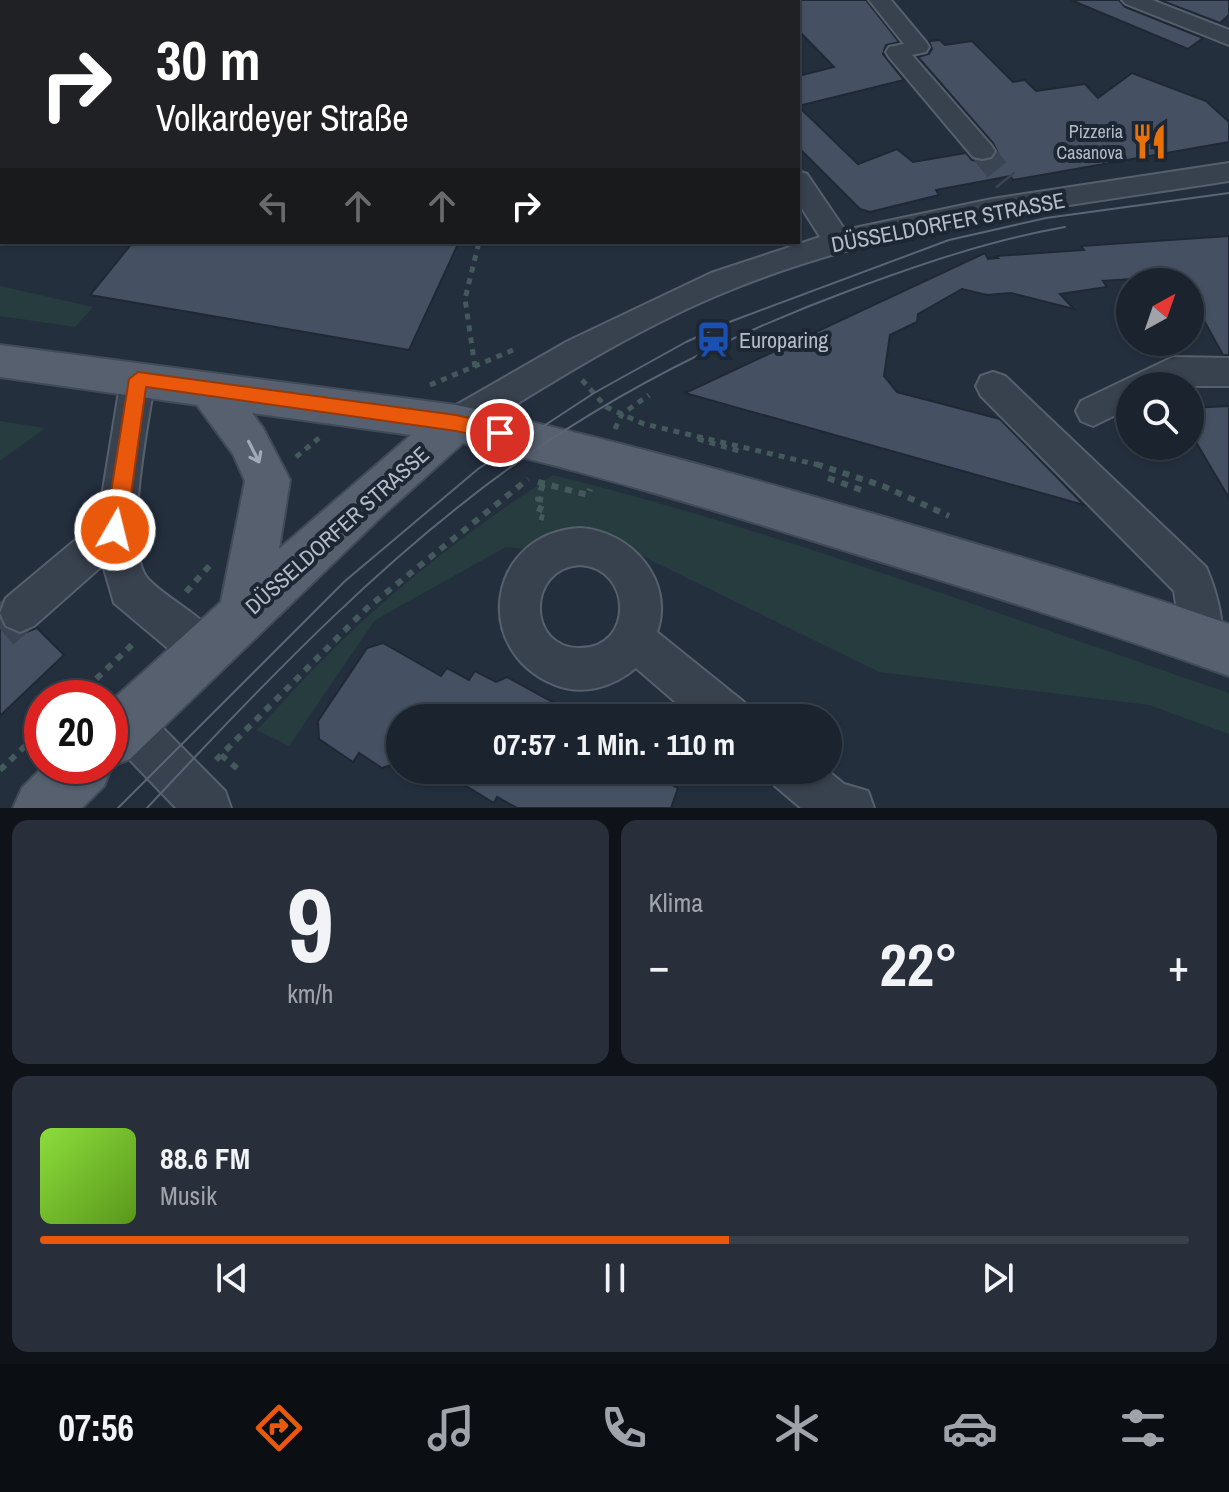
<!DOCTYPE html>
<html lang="de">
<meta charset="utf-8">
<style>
body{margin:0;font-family:"Archivo Narrow",sans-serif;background:#282f3a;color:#f1f3f6;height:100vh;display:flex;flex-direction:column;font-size:30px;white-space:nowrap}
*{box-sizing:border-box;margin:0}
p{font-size:26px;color:#a0a4aa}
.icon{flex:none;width:44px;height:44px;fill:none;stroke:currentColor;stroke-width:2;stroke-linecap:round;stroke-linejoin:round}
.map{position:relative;height:808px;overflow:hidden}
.sheet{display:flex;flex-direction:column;gap:12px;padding:12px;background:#0f1319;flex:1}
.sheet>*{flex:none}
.banner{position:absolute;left:0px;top:0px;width:800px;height:244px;box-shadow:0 2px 6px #0004,0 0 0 2px #39404a;background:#202124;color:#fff;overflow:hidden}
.needle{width:52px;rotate:40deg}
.tools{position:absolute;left:1116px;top:268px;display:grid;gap:16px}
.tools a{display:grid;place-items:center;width:88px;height:88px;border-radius:50%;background:#1b232e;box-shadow:0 2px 6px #0004,0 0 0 2px #39404a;font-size:40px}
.speed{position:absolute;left:24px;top:680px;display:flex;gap:16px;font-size:40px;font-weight:700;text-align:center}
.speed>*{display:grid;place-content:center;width:104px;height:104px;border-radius:50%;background:#1b232e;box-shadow:0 2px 6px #0004,0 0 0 2px #39404a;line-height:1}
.speed .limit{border:12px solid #d22;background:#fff;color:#111}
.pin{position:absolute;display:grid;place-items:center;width:68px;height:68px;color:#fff;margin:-34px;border:4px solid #fff;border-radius:50%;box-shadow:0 2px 8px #0007}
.me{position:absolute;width:88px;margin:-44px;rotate:8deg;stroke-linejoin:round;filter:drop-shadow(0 0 6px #0008)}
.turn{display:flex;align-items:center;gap:28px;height:168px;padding:0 24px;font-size:36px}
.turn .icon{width:104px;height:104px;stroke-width:2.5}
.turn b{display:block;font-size:56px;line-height:68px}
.lanes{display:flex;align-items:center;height:76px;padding:0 24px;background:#0003;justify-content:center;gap:40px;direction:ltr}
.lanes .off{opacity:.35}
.big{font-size:60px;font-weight:700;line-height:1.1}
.sheet .card{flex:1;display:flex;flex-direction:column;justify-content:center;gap:12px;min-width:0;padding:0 28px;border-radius:16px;background:#282f3a}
.sheet .dial{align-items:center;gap:0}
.dial b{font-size:104px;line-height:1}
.song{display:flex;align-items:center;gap:24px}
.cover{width:96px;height:96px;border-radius:12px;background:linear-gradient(135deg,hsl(90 70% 55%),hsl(90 70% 35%))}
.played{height:8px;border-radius:4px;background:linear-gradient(90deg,#ea580c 60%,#39404a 60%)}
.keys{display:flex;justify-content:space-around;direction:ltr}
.heat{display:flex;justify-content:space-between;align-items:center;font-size:44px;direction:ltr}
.sheet .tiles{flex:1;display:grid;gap:12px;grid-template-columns:1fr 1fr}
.card:last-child{grid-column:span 2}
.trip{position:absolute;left:386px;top:704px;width:456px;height:80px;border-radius:40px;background:#1b232e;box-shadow:0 2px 6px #0004,0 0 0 2px #39404a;font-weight:700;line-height:80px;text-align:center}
.dock{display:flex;height:128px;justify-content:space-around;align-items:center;background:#0b0e12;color:#a0a4aa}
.dock .icon{width:56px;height:56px}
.dock .current{color:#ea580c}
.dock b{font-size:36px;color:#f1f3f6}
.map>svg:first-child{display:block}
</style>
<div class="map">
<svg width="1229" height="808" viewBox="0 0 1229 808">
<rect width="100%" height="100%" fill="#242f3e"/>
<!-- green -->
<g fill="#263c3f">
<polygon points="0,286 93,307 75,327 0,316"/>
<polygon points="0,421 45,428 0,461"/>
<path d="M553 475C783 532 1006 617 1229 693V734L1149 705 879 672 587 529 544 551 506 547 375 620 289 746 257 730C286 699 315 666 346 637 409 576 480 523 553 475Z"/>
</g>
<!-- building -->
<g fill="#455162" stroke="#1f2835" stroke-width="2">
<polygon points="798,0 866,0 899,42 886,45 883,54 904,80 798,106 858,164 897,149 913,162 966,153 972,160 983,162 992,160 998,153 993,143 918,57 929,54 932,49 929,41 940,40 945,45 972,41 1013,82 1025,80 1036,91 1085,84 1098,98 1132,73 1206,101 1229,122 1229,142 1013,180 1010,176 936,190 939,195 870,212 860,209 798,147 798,76 834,67 798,30"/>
<polygon points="1071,0 1119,0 1125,7 1203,38 1188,49"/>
<polygon points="1160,0 1229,0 1229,15 1220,23"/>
<polygon points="1229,236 1229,355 1223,355 1190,295 1190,282 1183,282 1179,276 1103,281 1107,287 1060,294 1074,309 1011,293 987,295 962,289 918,314 917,322 890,335 884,376 897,392 1000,419 1084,505 685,393 985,253 988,259 998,258 996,256 1084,250 1081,246"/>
<polygon points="133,242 459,242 409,350 90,295"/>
<polygon points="1229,406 1229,498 1190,432 1190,408"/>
<polygon points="0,620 5,629 19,635 37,628 64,655 0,716"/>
<polygon points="383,643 441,676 447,668 469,680 475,671 496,682 507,677 582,718 400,718 400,762 382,768 359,753 353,762 319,739 318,721 367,648"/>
<polygon points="440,770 645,770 678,788 671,808 517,808 497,797 494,803"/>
</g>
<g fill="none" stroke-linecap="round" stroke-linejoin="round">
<!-- minor-tunnel-far1 -->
<polyline stroke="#3a4453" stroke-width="24" stroke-dasharray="24 12" stroke-linecap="butt" points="982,151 1006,181"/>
<!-- minor-tunnel -->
<polyline stroke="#3a4453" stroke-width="41" stroke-dasharray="41 21" stroke-linecap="butt" points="0,629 20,612"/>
<defs>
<g id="minor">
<rect x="439" y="0" width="22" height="2"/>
<rect x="739" y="0" width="22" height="2"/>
<polygon points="869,0 891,0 926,42 929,47 926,52 912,55 991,145 995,151 991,157 982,159 973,157 889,57 886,52 889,47 904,44"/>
<polygon points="1122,0 1152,0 1229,30 1229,45 1126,4"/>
<path d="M1229 163V181C1063 207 890 225 733 289 640 326 554 381 468 434L456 438 444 434 439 423 444 412 568 341 711 273 820 237 798 202V171L807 174 845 230 992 199Z"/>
<polygon points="1173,357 1229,358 1229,386 1130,386 1130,408 1093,426 1081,421 1076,411 1081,401"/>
<path d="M138 365 150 369 155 379C149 418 121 553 149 580 173 604 212 619 225 651L219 666 204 672 189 666 114 603 103 565 34 626 20 632 6 626 0 613 6 598 98 521 121 379 126 369Z"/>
<path d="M993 372 1005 376 1206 567C1217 592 1228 631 1218 657L1203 663 1188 657 1182 642 1174 591 981 396 976 386 981 376Z"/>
<path d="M580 528C631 531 675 580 657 632L744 702 750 718H694L636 668C613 687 583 696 555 685 470 651 487 533 580 528ZM580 565C633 568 634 648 580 648 526 648 527 568 580 565Z"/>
<polygon points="126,701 142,707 225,791 231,808 176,808 110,739 110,707"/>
<polygon points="768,770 827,770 844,784 868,791 874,808 801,808 775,786"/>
</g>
<path id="major" d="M0 345 456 405C597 435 736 474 874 514 993 549 1112 583 1229 624V676C1111 633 992 596 872 559 737 517 601 475 463 443L381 517 130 759 112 766 104 786 82 808H13L22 788 44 766H110V702L221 602 245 481 233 454 197 405 0 377ZM252 413 411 435 279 549 290 480 263 428Z"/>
</defs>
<!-- minor casing -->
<use href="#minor" stroke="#565f6c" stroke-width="4"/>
<!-- major casing -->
<use href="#major" stroke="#414a57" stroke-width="4"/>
<!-- path-far1 -->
<g stroke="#44595c" stroke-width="5" stroke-dasharray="6 6" stroke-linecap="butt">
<polyline points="475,367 465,299 479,242"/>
<polyline points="582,380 606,407 644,424 823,466"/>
<polyline points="430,385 513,350"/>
<polyline points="615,429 622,414 649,395"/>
<polyline points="698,439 739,451"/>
<polyline points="296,457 319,438"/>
</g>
<!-- path -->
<g stroke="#44595c" stroke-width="6" stroke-dasharray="7 7" stroke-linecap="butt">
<polyline points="816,464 883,486 949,516"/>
<polyline points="828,478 864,491"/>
<polyline points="538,482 588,495 590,489"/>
<polyline points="543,484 538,499 544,500 537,516 544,518"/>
<polyline points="186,592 211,564"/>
<polyline points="76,698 136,641"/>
<polyline points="221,755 238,769"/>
<polyline points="216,760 367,608 528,479"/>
<polyline points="0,770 42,730"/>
</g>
<!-- minor -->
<use href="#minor" fill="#38414e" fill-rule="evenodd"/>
<!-- major -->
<use href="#major" fill="#56606e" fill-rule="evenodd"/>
<!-- tram -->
<g stroke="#5a6575" stroke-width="2">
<polyline points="118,808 345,581 478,469 594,393 686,342 732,321 949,240 1046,218 1229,193"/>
<path d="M147 808C267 680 392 547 538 448 635 382 740 331 851 290 921 264 991 240 1065 227"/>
</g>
<!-- rail -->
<g stroke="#5a6575" stroke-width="4" stroke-dasharray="6 6" stroke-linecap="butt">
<polyline points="218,2 225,0"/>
<polyline points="243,2 249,0"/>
</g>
</g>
<!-- one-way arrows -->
<defs><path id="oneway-shaft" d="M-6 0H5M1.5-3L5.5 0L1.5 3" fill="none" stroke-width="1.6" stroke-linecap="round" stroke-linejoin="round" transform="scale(2)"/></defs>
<use stroke="#a1aab7" href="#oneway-shaft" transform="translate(254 452) rotate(63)"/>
<!-- route -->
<polygon fill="#ea580c" stroke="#983908" stroke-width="2" points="138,372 456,415 500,425 507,427 510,433 507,439 500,441 456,431 146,387 126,530 123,537 115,540 108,537 105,530 129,379"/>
<!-- icons -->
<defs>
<symbol id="restaurant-bare" viewBox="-9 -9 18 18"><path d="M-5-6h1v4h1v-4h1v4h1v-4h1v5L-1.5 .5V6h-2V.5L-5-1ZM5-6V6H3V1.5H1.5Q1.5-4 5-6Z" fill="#e8710a" stroke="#1d2633" stroke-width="2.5" paint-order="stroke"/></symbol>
<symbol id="station-bare" viewBox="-9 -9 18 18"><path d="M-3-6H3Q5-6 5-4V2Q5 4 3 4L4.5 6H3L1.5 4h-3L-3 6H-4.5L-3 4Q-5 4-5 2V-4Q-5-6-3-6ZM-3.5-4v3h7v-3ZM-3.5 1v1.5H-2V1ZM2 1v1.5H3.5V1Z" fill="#1a4fb4" stroke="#1d2633" stroke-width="2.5" paint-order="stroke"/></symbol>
</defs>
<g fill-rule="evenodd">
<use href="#restaurant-bare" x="1124" y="116" width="51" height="51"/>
<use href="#station-bare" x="688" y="314" width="51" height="51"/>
</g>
<g text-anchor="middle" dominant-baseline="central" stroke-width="8" stroke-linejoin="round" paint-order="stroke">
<!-- far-poi labels -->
<g font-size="18" fill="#b4bcc9" stroke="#1d2633" text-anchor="end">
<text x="1123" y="131">Pizzeria<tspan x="1123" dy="21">Casanova</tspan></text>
</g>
<!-- street labels -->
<g font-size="22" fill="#b4bcc9" stroke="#1d2633">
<text transform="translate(948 222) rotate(-11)">DÜSSELDORFER STRASSE</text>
<text transform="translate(337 530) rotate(-42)">DÜSSELDORFER STRASSE</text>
</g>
<!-- poi labels -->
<g font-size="22" fill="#b4bcc9" stroke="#1d2633" text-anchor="start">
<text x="739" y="340">Europaring</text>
</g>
</g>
</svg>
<div class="tools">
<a><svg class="needle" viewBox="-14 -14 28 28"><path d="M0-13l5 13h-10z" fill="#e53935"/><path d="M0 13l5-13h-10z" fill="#a0a4aa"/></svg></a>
<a><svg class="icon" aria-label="search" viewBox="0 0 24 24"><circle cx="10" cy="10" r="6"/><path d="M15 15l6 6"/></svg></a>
</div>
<div class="speed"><div class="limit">20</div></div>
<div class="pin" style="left:500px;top:433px;background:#d93025"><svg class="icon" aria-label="arrive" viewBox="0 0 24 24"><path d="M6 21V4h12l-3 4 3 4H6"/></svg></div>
<svg class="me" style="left:115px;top:530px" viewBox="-20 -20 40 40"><circle r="17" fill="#ea580c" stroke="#fff" stroke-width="3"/><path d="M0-11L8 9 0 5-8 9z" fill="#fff"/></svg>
<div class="trip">07:57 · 1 Min. · 110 m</div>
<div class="banner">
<div class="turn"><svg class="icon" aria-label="right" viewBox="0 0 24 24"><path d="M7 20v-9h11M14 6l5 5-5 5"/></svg><div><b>30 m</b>Volkardeyer Straße</div></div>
<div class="lanes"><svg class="icon off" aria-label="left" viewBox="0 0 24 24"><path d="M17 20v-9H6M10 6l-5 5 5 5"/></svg><svg class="icon off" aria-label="ahead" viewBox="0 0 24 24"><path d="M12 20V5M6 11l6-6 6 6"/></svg><svg class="icon off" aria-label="ahead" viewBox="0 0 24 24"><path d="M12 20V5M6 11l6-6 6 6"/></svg><svg class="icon" aria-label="right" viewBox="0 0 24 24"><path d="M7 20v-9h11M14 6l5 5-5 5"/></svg></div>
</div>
</div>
<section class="sheet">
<div class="tiles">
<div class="card dial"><b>9</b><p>km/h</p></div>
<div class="card"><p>Klima</p>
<div class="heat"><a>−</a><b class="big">22°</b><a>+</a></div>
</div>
<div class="card">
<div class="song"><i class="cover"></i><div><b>88.6 FM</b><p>Musik</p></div></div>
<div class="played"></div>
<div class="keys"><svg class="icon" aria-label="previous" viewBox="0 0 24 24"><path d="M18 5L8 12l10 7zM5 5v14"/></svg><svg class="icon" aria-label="pause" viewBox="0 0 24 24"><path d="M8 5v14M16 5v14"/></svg><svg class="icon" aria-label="next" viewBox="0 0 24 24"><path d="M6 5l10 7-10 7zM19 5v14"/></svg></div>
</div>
</div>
</section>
<nav class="dock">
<b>07:56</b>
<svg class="icon current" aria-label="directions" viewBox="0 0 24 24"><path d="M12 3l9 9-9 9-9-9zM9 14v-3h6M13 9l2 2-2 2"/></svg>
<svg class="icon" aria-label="music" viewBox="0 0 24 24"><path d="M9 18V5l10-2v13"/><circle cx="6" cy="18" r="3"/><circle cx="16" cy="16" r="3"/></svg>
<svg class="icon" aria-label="phone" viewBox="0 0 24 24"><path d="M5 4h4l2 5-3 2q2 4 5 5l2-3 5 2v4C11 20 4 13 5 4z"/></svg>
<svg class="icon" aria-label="climate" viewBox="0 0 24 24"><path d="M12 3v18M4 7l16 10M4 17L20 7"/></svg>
<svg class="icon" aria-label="car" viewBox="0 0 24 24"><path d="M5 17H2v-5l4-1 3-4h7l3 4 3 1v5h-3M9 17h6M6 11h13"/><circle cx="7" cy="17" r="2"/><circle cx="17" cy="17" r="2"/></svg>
<svg class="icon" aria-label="filters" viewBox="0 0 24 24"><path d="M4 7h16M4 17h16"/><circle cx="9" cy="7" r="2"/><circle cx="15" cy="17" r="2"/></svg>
</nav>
